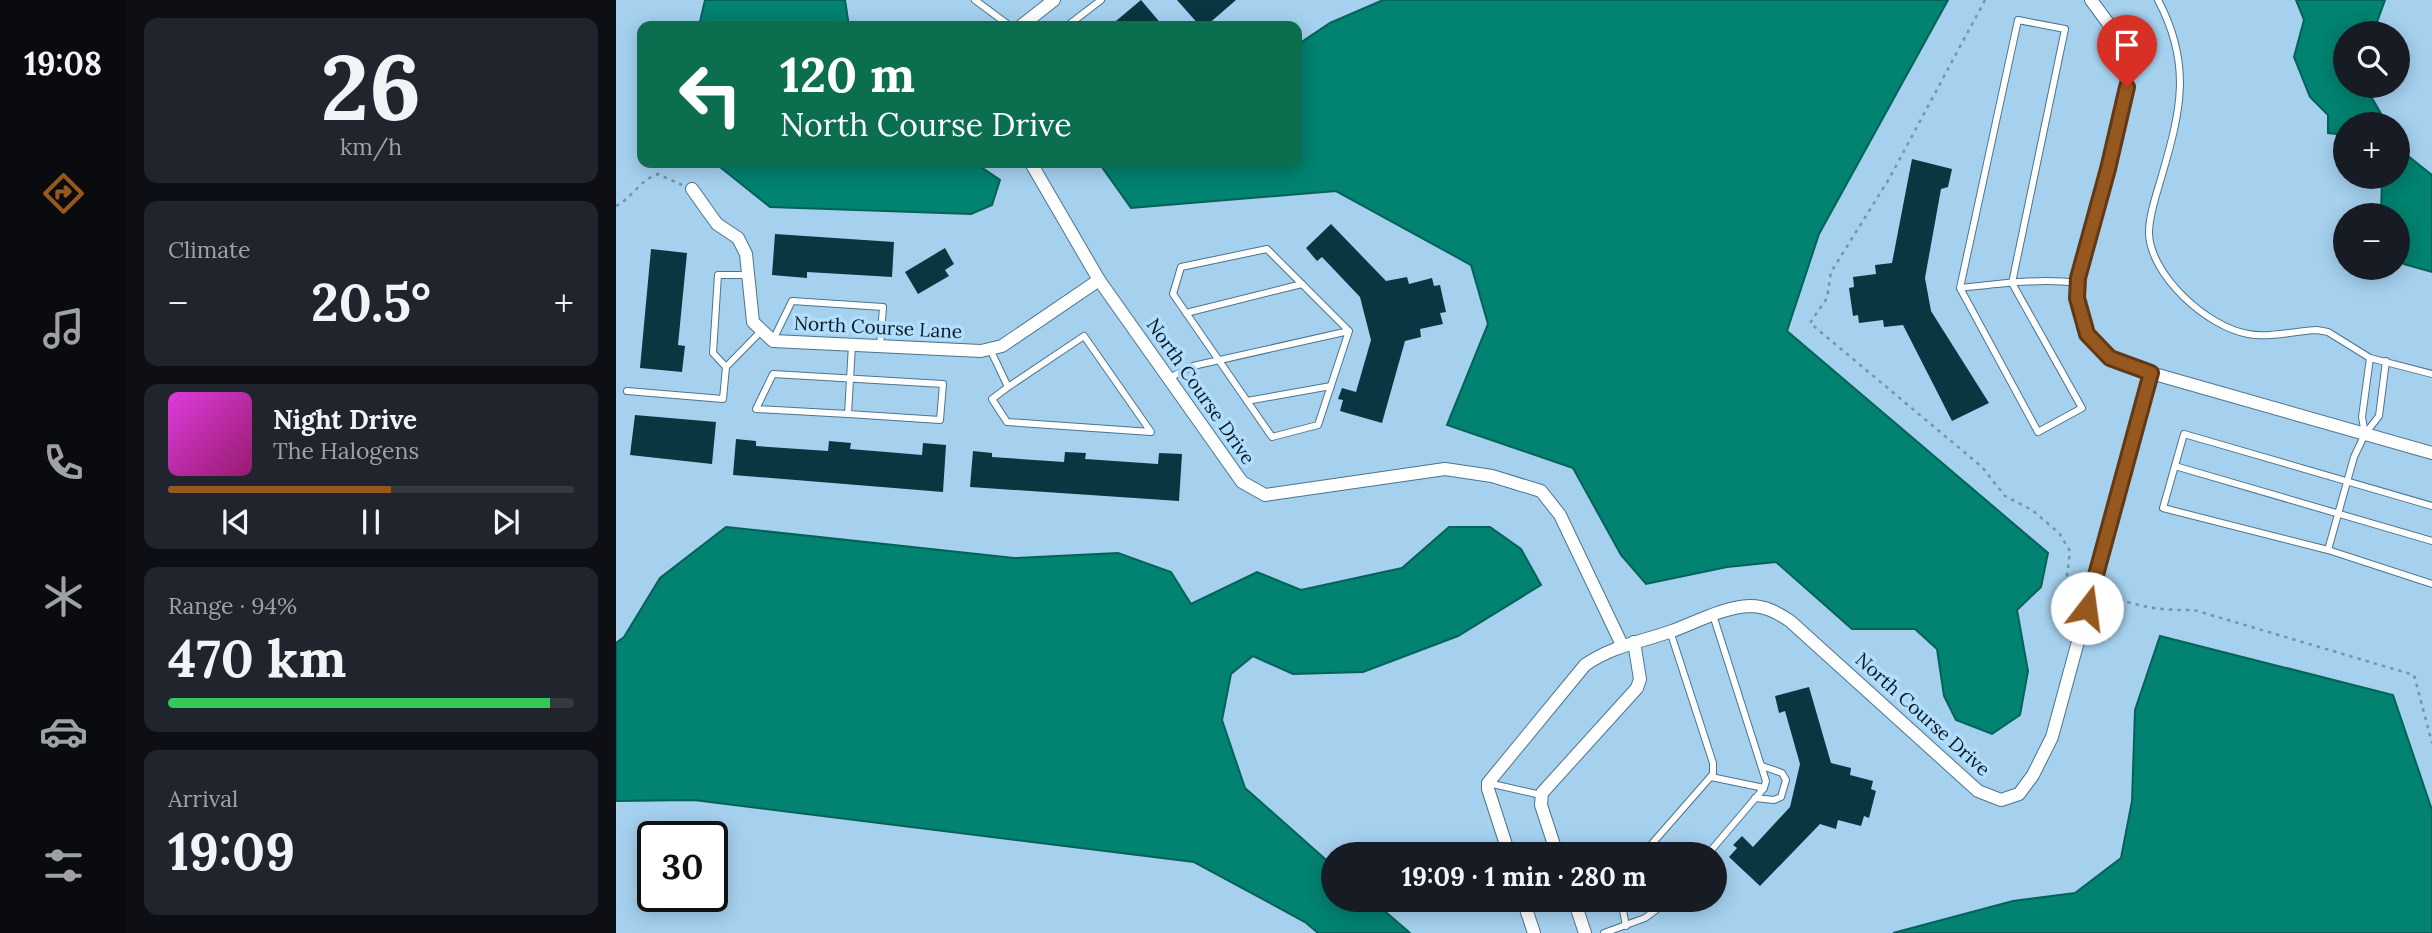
<!DOCTYPE html>
<meta charset="utf-8">
<style>
body{margin:0;font-family:Lora,serif;background:#20242c;color:#f1f3f6;height:100vh;display:flex;flex-direction:column;font-size:26px;white-space:nowrap}
*{box-sizing:border-box;margin:0}
p{font-size:23px;color:#9ea1a6}
.icon{flex:none;width:38px;height:38px;fill:none;stroke:currentColor;stroke-width:2;stroke-linecap:round;stroke-linejoin:round}
.map{position:relative;flex:1;overflow:hidden}
.side{display:flex;flex-direction:column;gap:18px;padding:18px;background:#0d0f14;width:490px}
.side>*{flex:none}
.top-card{position:absolute;left:21px;top:21px;width:665px;height:147px;border-radius:14px;box-shadow:0 4px 18px #0003;background:#0b6e4f;color:#fff;overflow:hidden}
.buttons{position:absolute;left:1717px;top:21px;display:grid;gap:14px}
.buttons a{display:grid;place-items:center;width:77px;height:77px;border-radius:50%;background:#171b24;box-shadow:0 4px 18px #0003;font-size:35px}
.speed{position:absolute;left:21px;top:821px;display:flex;gap:14px;font-size:35px;font-weight:700;text-align:center}
.speed>*{display:grid;place-content:center;width:91px;height:91px;border-radius:50%;background:#171b24;box-shadow:0 4px 18px #0003;line-height:1}
.speed .limit{border:4px solid #111;border-radius:10px;background:#fff;color:#111}
.pin{position:absolute;display:grid;place-items:center;width:60px;height:60px;color:#fff;margin:-72px -30px;border-radius:50% 50% 50% 0;rotate:-45deg;box-shadow:0 0 7px #0007}
.pin .icon{rotate:45deg}
.me{position:absolute;width:77px;margin:-38px;rotate:15deg;stroke-linejoin:round;filter:drop-shadow(0 0 5px #0008)}
.turn{display:flex;align-items:center;gap:24px;height:147px;padding:0 28px;font-size:32px}
.turn .icon{width:91px;height:91px;stroke-width:2.5}
.turn b{display:block;font-size:49px;line-height:60px}
.big{font-size:52px;font-weight:700;line-height:1.1}
.side .card{flex:1;display:flex;flex-direction:column;justify-content:center;gap:10px;min-width:0;padding:0 24px;border-radius:14px;background:#20242c}
.side .dial{align-items:center;gap:0}
.dial b{font-size:91px;line-height:1}
.song{display:flex;align-items:center;gap:21px}
.cover{width:84px;height:84px;border-radius:10px;background:linear-gradient(135deg,hsl(300 70% 55%),hsl(320 70% 35%))}
.played{height:7px;border-radius:4px;background:linear-gradient(90deg,#97581f 55%,#363941 55%)}
.keys{display:flex;justify-content:space-around;direction:ltr}
.heat{display:flex;justify-content:space-between;align-items:center;font-size:38px;direction:ltr}
.charge{height:10px;border-radius:5px;background:linear-gradient(90deg,#34c759 94%,#363941 0)}
.trip{position:absolute;left:705px;top:842px;width:406px;height:70px;border-radius:35px;background:#171b24;box-shadow:0 4px 18px #0003;font-weight:700;line-height:70px;text-align:center}
main{display:flex;flex:1;min-height:0}
.tabs{display:flex;flex-direction:column;width:126px;justify-content:space-around;align-items:center;background:#090b0e;color:#9ea1a6}
.tabs .icon{width:49px;height:49px}
.tabs .selected{color:#97581f}
.tabs b{font-size:32px;color:#f1f3f6}
.map>svg:first-child{display:block}
</style>
<main>
<nav class="tabs">
<b>19:08</b>
<svg class="icon selected" aria-label="directions" viewBox="0 0 24 24"><path d="M12 3l9 9-9 9-9-9zM9 14v-3h6M13 9l2 2-2 2"/></svg>
<svg class="icon" aria-label="music" viewBox="0 0 24 24"><path d="M9 18V5l10-2v13"/><circle cx="6" cy="18" r="3"/><circle cx="16" cy="16" r="3"/></svg>
<svg class="icon" aria-label="phone" viewBox="0 0 24 24"><path d="M5 4h4l2 5-3 2q2 4 5 5l2-3 5 2v4C11 20 4 13 5 4z"/></svg>
<svg class="icon" aria-label="climate" viewBox="0 0 24 24"><path d="M12 3v18M4 7l16 10M4 17L20 7"/></svg>
<svg class="icon" aria-label="car" viewBox="0 0 24 24"><path d="M5 17H2v-5l4-1 3-4h7l3 4 3 1v5h-3M9 17h6M6 11h13"/><circle cx="7" cy="17" r="2"/><circle cx="17" cy="17" r="2"/></svg>
<svg class="icon" aria-label="filters" viewBox="0 0 24 24"><path d="M4 7h16M4 17h16"/><circle cx="9" cy="7" r="2"/><circle cx="15" cy="17" r="2"/></svg>
</nav>
<section class="side">
<div class="card dial"><b>26</b><p>km/h</p></div>
<div class="card"><p>Climate</p>
<div class="heat"><a>−</a><b class="big">20.5°</b><a>+</a></div>
</div>
<div class="card">
<div class="song"><i class="cover"></i><div><b>Night Drive</b><p>The Halogens</p></div></div>
<div class="played"></div>
<div class="keys"><svg class="icon" aria-label="previous" viewBox="0 0 24 24"><path d="M18 5L8 12l10 7zM5 5v14"/></svg><svg class="icon" aria-label="pause" viewBox="0 0 24 24"><path d="M8 5v14M16 5v14"/></svg><svg class="icon" aria-label="next" viewBox="0 0 24 24"><path d="M6 5l10 7-10 7zM19 5v14"/></svg></div>
</div>
<div class="card"><p>Range · 94%</p><b class="big">470 km</b><div class="charge"></div></div>
<div class="card"><p>Arrival</p><b class="big">19:09</b></div>
</section>
<div class="map">
<svg width="1816" height="933" viewBox="0 0 1816 933">
<rect width="100%" height="100%" fill="#a5d1ef"/>
<!-- water -->
<g fill="#028270" stroke="#046259" stroke-width="2">
<polygon points="89,0 229,0 233,26 83,26"/>
<polygon points="767,0 1332,0 1203,234 1171,331 1432,553 1425,587 1401,610 1412,671 1404,715 1376,734 1340,720 1328,696 1321,649 1299,629 1236,629 1160,562 1111,567 1030,584 1005,555 957,468 831,425 872,324 855,265 720,191 515,208 483,163 681,163 681,45 714,23"/>
<polygon points="1680,0 1769,0 1757,33 1729,33 1729,86 1749,86 1771,124 1729,124 1729,135 1712,133 1712,115 1694,97 1678,57 1688,20"/>
<polygon points="1782,148 1816,175 1816,272 1788,264 1782,257 1782,215 1765,215 1766,177 1782,177"/>
<polygon points="99,163 359,163 384,180 376,205 355,214 154,207"/>
<polygon points="110,527 398,558 502,553 555,572 575,604 641,572 685,590 786,568 833,527 874,527 905,549 925,585 842,636 747,672 677,674 637,656 615,674 606,720 629,788 717,866 718,900 756,900 794,933 702,933 689,922 578,862 78,800 0,801 0,643 8,637 44,578"/>
<polygon points="1544,636 1777,695 1816,810 1816,933 1277,933 1397,901 1459,893 1505,858 1516,801 1519,710"/>
</g>
<!-- building -->
<g fill="#093641">
<polygon points="525,0 547,26 494,26"/>
<polygon points="561,0 620,0 590,26 584,26"/>
<polygon points="1296,159 1336,169 1332,187 1325,189 1309,278 1315,311 1373,403 1336,421 1287,325 1268,327 1267,320 1243,323 1242,315 1237,316 1233,288 1238,287 1237,277 1260,274 1259,265 1276,263"/>
<polygon points="715,224 770,281 791,277 793,284 816,278 818,286 824,285 830,312 824,313 827,324 804,329 805,337 789,341 766,423 724,411 727,400 722,399 726,388 740,392 755,340 744,297 706,257 701,261 690,248"/>
<polygon points="159,234 278,242 276,277 191,272 191,278 156,275"/>
<polygon points="329,248 338,264 329,270 333,276 302,294 289,272"/>
<polygon points="35,249 71,253 62,345 69,346 66,372 24,368"/>
<polygon points="19,415 100,422 96,464 14,455"/>
<polygon points="120,439 140,441 140,446 212,451 213,441 235,443 234,449 306,455 307,443 330,445 327,492 117,475"/>
<polygon points="357,451 376,453 376,457 448,462 449,452 470,453 469,459 542,464 543,453 566,454 563,501 354,487"/>
<polygon points="1193,687 1215,763 1235,768 1234,775 1257,781 1255,789 1260,791 1253,818 1248,816 1245,826 1222,820 1220,829 1204,824 1144,886 1113,857 1121,848 1117,845 1126,836 1137,847 1174,807 1184,764 1169,711 1163,713 1159,696"/>
</g>
<g fill="none" stroke-linecap="round" stroke-linejoin="round">
<defs>
<g id="lane">
<polyline points="359,0 394,26"/>
<path d="M1542 0C1576 64 1565 110 1546 175 1541 193 1533 214 1533 233 1534 275 1591 327 1632 334 1653 338 1679 331 1701 330L1712 332 1754 358 1816 374"/>
<polyline points="451,26 485,0"/>
<path d="M1344 288 1422 432 1466 408 1396 283 1449 29 1402 20 1344 288C1383 284 1423 278 1462 283"/>
<polyline points="570,313 686,284"/>
<polyline points="157,340 176,301 267,307 264,346"/>
<polyline points="374,349 392,387 376,399 391,422 535,432 468,336 392,387"/>
<polyline points="110,367 97,353 102,275 132,275"/>
<polyline points="553,378 577,366 733,331 702,425 656,437 557,294 565,267 651,249 733,331"/>
<polyline points="11,391 107,399 110,367 146,330"/>
<polyline points="631,401 715,386"/>
<polyline points="232,414 324,420 327,384 157,374 140,409 232,414 236,345"/>
<polyline points="1749,434 1746,417 1754,358"/>
<polyline points="1559,466 1816,541"/>
<polyline points="1816,506 1568,434 1547,508 1712,550 1816,584"/>
<polyline points="1712,550 1738,457 1749,434 1763,416 1770,361"/>
<polyline points="1095,777 1148,788"/>
<polyline points="872,783 925,795"/>
<polyline points="1139,798 1158,800 1165,797 1170,780 1166,773 1146,766"/>
<polyline points="1027,854 1097,774 1097,763 1054,631"/>
<polyline points="1092,854 1148,788 1150,781 1097,615"/>
<polyline points="1005,900 1010,926"/>
<polyline points="988,933 1029,918 1053,900"/>
</g>
<g id="street">
<polyline points="405,26 438,0"/>
<polyline points="415,163 483,280 626,482 649,495 829,469 876,476 925,491 944,515 1006,645"/>
<polyline points="76,189 101,224 122,238 130,254 137,322 157,341 365,351 386,346 483,280"/>
<polyline points="1535,373 1816,453"/>
<path d="M893 854 872 789V783L969 665C996 646 1025 642 1056 631 1081 622 1107 607 1134 606 1150 606 1162 613 1174 621L1362 791 1385 800 1403 794 1417 775 1436 737 1535 373 1494 358 1471 334 1461 298 1462 278 1492 169 1511 87 1506 42 1475 0"/>
<polyline points="941,854 925,805 926,793 1021,688 1024,679 1018,642"/>
<polyline points="907,900 918,933"/>
<polyline points="958,900 969,933"/>
</g>
</defs>
<!-- lane casing -->
<use href="#lane" stroke="#4b748f" stroke-width="8"/>
<!-- street casing -->
<use href="#street" stroke="#4b748f" stroke-width="14"/>
<!-- path -->
<g stroke="#7195ac" stroke-width="2.5" stroke-dasharray="3.5 5" stroke-linecap="butt">
<polyline points="1369,0 1273,179 1215,272 1211,298 1194,323 1366,467 1389,496 1416,510 1443,533 1454,551 1451,576 1464,587"/>
<path d="M0 206C16 198 25 179 42 174L66 185"/>
<path d="M1487 594C1521 606 1541 611 1578 610L1798 675 1816 743"/>
</g>
<!-- lane -->
<use href="#lane" stroke="#fff" stroke-width="6"/>
<!-- street -->
<use href="#street" stroke="#fff" stroke-width="12"/>
</g>
<g fill="none" stroke-linecap="round" stroke-linejoin="round">
<defs>
<polyline id="route" points="1471,608 1535,373 1494,358 1471,334 1461,298 1462,278 1492,169 1511,87"/>
</defs>
<!-- route casing -->
<use href="#route" stroke="#623914" stroke-width="18"/>
<!-- route -->
<use href="#route" stroke="#97581f" stroke-width="12"/>
</g>
<g text-anchor="middle" dominant-baseline="central" stroke-width="7" stroke-linejoin="round" paint-order="stroke">
<!-- street labels -->
<g font-size="19" fill="#071823" stroke="#b1defc">
<text transform="translate(262 327) rotate(3)">North Course Lane</text>
<text transform="translate(585 391) rotate(55)">North Course Drive</text>
<text transform="translate(1307 714) rotate(42)">North Course Drive</text>
</g>
</g>
</svg>
<div class="buttons">
<a><svg class="icon" aria-label="search" viewBox="0 0 24 24"><circle cx="10" cy="10" r="6"/><path d="M15 15l6 6"/></svg></a>
<a>+</a>
<a>−</a>
</div>
<div class="speed"><div class="limit">30</div></div>
<div class="pin" style="left:1511px;top:87px;background:#d93025"><svg class="icon" aria-label="arrive" viewBox="0 0 24 24"><path d="M6 21V4h12l-3 4 3 4H6"/></svg></div>
<svg class="me" style="left:1471px;top:608px" viewBox="-20 -20 40 40"><circle r="19" fill="#fff"/><path d="M0-13L10 11 0 6-10 11z" fill="#97581f"/></svg>
<div class="trip">19:09 · 1 min · 280 m</div>
<div class="top-card">
<div class="turn"><svg class="icon" aria-label="left" viewBox="0 0 24 24"><path d="M17 20v-9H6M10 6l-5 5 5 5"/></svg><div><b>120 m</b>North Course Drive</div></div>
</div>
</div>
</main>
